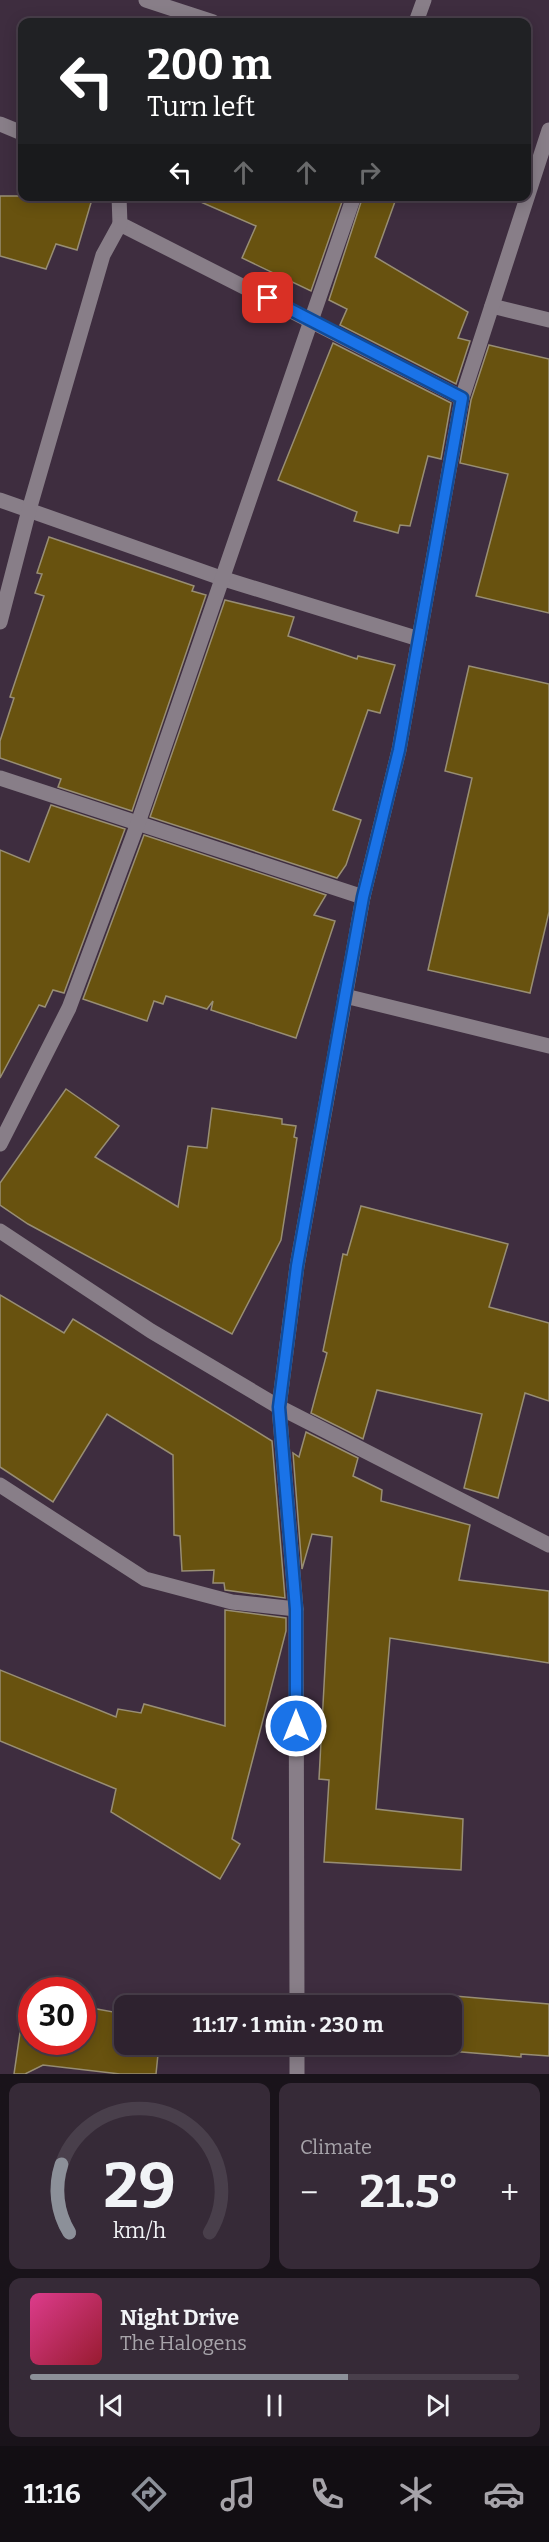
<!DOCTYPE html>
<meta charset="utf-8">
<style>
body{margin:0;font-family:Bitter,serif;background:#362a37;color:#f1f3f6;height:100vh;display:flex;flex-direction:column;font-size:22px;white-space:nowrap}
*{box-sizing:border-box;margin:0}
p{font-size:20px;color:#a7a4aa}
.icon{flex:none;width:33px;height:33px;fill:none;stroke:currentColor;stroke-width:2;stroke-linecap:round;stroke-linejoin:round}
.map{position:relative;height:2074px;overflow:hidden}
.drawer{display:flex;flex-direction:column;gap:9px;padding:9px;background:#19131a;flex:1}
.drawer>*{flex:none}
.hud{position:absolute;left:18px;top:18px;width:513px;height:183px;border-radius:12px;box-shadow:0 3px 15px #0003,0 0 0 2px #493f4b;background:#202124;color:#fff;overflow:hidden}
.speed{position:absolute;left:18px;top:1977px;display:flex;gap:12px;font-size:30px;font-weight:700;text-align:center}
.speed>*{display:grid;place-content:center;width:78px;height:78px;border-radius:50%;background:#2e222f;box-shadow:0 3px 15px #0003,0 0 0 2px #493f4b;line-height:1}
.speed .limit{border:9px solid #d22;background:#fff;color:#111}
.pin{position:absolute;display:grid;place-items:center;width:51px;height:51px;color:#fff;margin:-26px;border-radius:12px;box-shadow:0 3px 9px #0006}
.me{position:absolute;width:66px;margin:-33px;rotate:0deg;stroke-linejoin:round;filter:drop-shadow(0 0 4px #0008)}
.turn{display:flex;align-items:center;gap:21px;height:126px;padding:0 30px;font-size:27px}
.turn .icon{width:78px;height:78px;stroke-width:2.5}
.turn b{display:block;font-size:42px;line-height:51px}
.lanes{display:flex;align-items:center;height:57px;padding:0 30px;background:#0003;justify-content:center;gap:30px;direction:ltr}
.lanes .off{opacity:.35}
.big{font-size:45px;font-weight:700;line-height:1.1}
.drawer .card{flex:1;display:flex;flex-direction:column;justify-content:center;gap:9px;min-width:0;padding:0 21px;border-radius:12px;background:#362a37}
.drawer .dial{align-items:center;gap:0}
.dial svg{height:156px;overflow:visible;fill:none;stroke:#493f4b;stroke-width:7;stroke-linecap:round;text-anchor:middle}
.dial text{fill:#f1f3f6;stroke:none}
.song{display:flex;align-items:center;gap:18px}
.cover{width:72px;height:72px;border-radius:9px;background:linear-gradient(135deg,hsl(330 70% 55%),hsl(350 70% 35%))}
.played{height:6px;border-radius:3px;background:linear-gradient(90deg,#8c9099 65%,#493f4b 65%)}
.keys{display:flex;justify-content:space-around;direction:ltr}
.heat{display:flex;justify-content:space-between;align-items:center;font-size:33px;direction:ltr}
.drawer .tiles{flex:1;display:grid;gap:9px;grid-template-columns:1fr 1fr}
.card:last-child{grid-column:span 2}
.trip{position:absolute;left:114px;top:1995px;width:348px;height:60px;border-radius:12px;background:#2e222f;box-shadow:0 3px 15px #0003,0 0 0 2px #493f4b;font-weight:700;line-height:60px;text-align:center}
.tab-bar{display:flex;height:96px;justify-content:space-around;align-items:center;background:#120e13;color:#a7a4aa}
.tab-bar .icon{width:42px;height:42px}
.tab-bar .active{color:#8c9099}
.tab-bar b{font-size:27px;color:#f1f3f6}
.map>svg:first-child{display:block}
</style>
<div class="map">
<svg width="549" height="2074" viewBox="0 0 549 2074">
<rect width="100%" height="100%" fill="#3e2d3f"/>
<!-- building -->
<g fill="#68520f" stroke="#988e74" stroke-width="1.5">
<polygon points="0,196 93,196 77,250 56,244 46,269 0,256"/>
<polygon points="187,196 344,196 311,291 242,258 256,226"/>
<polygon points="363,196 397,196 375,257 468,312 458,338 470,341 456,384 340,325 347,309 329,300"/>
<polygon points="333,343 451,403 441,459 428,456 410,526 400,525 398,533 354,521 357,512 278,480"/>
<polygon points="489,345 549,359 549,613 476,596 508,474 460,463 471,400"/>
<polygon points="49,537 194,586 192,591 206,595 132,811 58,787 61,779 0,758 0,741 14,698 10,697 44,596 35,593 42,574 37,573"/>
<polygon points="225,600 294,617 288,636 357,659 358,656 395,665 380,713 368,710 333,810 361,820 346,865 337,878 150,817"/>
<polygon points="469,666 549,684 549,912 530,993 428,970 472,778 445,771"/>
<polygon points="51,805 125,829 64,993 53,990 45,1007 39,1005 0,1078 0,850 29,862"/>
<polygon points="144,835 326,895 314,915 335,921 296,1038 211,1010 213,1001 207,1009 166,996 163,1004 154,1001 147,1021 83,999"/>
<polygon points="66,1089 119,1126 95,1157 178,1207 188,1146 207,1148 212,1108 282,1119 282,1124 296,1126 294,1137 297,1138 281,1240 232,1334 28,1224 0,1205 0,1183"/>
<polygon points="361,1206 508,1244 489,1307 549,1323 549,1401 525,1393 498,1498 464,1488 482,1414 377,1390 363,1439 311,1413 327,1353 323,1351 343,1254 347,1255"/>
<polygon points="0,1295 64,1333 73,1319 272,1441 285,1598 225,1590 224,1583 213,1583 214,1570 182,1571 180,1536 174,1535 173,1455 107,1414 53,1502 0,1467"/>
<polygon points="306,1432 358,1458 353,1476 382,1490 381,1501 470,1525 459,1580 549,1591 549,1663 390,1638 376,1809 463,1819 461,1870 324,1862 329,1780 319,1779 332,1537 312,1534 302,1569 293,1453 299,1457"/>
<polygon points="225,1610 286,1618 286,1631 232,1839 240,1844 220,1879 111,1812 116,1789 0,1741 0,1670 116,1717 118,1709 141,1713 144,1704 225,1726"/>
<polygon points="431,1994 549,2004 549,2056 521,2054 521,2057 426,2049 427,2044 452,2044 452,2006 430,2006"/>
<polygon points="115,2003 157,2006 124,2006 124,2044 159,2044 156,2074 120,2074 43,2065 25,2074 14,2074 22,2019 32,2020 32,2042 82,2042 82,2026 90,2027 91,2008 113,2012"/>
</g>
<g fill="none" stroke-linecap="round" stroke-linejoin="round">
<!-- minor -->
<g stroke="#887e88" stroke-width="15">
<polyline points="146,0 213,22"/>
<polyline points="416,22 424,0"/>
<polyline points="0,124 22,133"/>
<polyline points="119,196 120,224 462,398"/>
<polyline points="492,306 549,320"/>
<polyline points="0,500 221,578 419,639"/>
<polyline points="0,622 29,510 103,255 120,224"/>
<polyline points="0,778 363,897"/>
<polyline points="345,996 549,1046"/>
<polyline points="0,1144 69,1008 138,823 354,196"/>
<polyline points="0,1231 151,1331 279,1407 549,1545"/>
<polyline points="0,1485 145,1579 232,1602 296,1609"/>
<polyline points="297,2006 296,1609 279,1407 297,1266 363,897 399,750 462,398 549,130"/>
<polyline points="297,2044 297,2074"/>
</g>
</g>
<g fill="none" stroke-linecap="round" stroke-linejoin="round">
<defs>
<polyline id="route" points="268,298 462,398 399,750 363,897 345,996 297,1266 279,1407 296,1609 296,1726"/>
</defs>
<!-- route casing -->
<use href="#route" stroke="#114b97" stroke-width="15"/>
<!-- route -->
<use href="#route" stroke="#1a73e8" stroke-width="10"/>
</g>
</svg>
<div class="speed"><div class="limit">30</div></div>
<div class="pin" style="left:268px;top:298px;background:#d93025"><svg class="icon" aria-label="arrive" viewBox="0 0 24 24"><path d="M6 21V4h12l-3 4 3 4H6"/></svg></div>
<svg class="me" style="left:296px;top:1726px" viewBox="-20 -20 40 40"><circle r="17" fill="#1a73e8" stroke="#fff" stroke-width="3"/><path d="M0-11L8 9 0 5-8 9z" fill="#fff"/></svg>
<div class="trip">11:17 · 1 min · 230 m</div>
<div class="hud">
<div class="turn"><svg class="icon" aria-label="left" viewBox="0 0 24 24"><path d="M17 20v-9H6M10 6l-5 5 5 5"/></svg><div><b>200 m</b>Turn left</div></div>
<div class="lanes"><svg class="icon" aria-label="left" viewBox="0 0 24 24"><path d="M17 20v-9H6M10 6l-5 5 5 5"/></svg><svg class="icon off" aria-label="ahead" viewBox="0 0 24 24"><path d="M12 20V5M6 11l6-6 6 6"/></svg><svg class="icon off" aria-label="ahead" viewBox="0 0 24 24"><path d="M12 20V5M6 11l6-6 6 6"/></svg><svg class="icon off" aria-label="right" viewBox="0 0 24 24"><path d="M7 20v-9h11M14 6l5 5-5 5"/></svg></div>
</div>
</div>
<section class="drawer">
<div class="tiles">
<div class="card dial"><svg viewBox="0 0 100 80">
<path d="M14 69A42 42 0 1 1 86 69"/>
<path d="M14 69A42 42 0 0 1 10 34" stroke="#8c9099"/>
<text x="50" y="56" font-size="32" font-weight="700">29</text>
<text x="50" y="72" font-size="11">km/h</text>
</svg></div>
<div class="card"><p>Climate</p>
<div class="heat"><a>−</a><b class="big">21.5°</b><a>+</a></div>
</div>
<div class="card">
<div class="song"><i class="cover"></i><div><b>Night Drive</b><p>The Halogens</p></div></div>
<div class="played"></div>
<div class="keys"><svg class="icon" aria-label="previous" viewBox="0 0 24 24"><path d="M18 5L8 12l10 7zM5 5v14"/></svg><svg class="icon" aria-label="pause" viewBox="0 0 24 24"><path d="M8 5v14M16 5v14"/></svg><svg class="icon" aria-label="next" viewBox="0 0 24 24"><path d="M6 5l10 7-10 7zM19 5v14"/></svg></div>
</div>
</div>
</section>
<nav class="tab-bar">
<b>11:16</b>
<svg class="icon active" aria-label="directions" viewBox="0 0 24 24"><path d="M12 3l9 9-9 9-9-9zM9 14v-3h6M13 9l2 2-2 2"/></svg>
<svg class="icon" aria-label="music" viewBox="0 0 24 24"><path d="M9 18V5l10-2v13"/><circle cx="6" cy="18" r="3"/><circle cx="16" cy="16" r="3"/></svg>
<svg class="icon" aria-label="phone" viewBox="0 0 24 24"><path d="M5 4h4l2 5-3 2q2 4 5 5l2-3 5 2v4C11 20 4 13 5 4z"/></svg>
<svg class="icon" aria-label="climate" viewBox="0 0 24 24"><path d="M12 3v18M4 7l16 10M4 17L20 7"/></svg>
<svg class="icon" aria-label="car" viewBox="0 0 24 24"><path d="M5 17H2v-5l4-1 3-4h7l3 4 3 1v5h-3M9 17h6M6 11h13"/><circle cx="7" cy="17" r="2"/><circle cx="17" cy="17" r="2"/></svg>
</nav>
